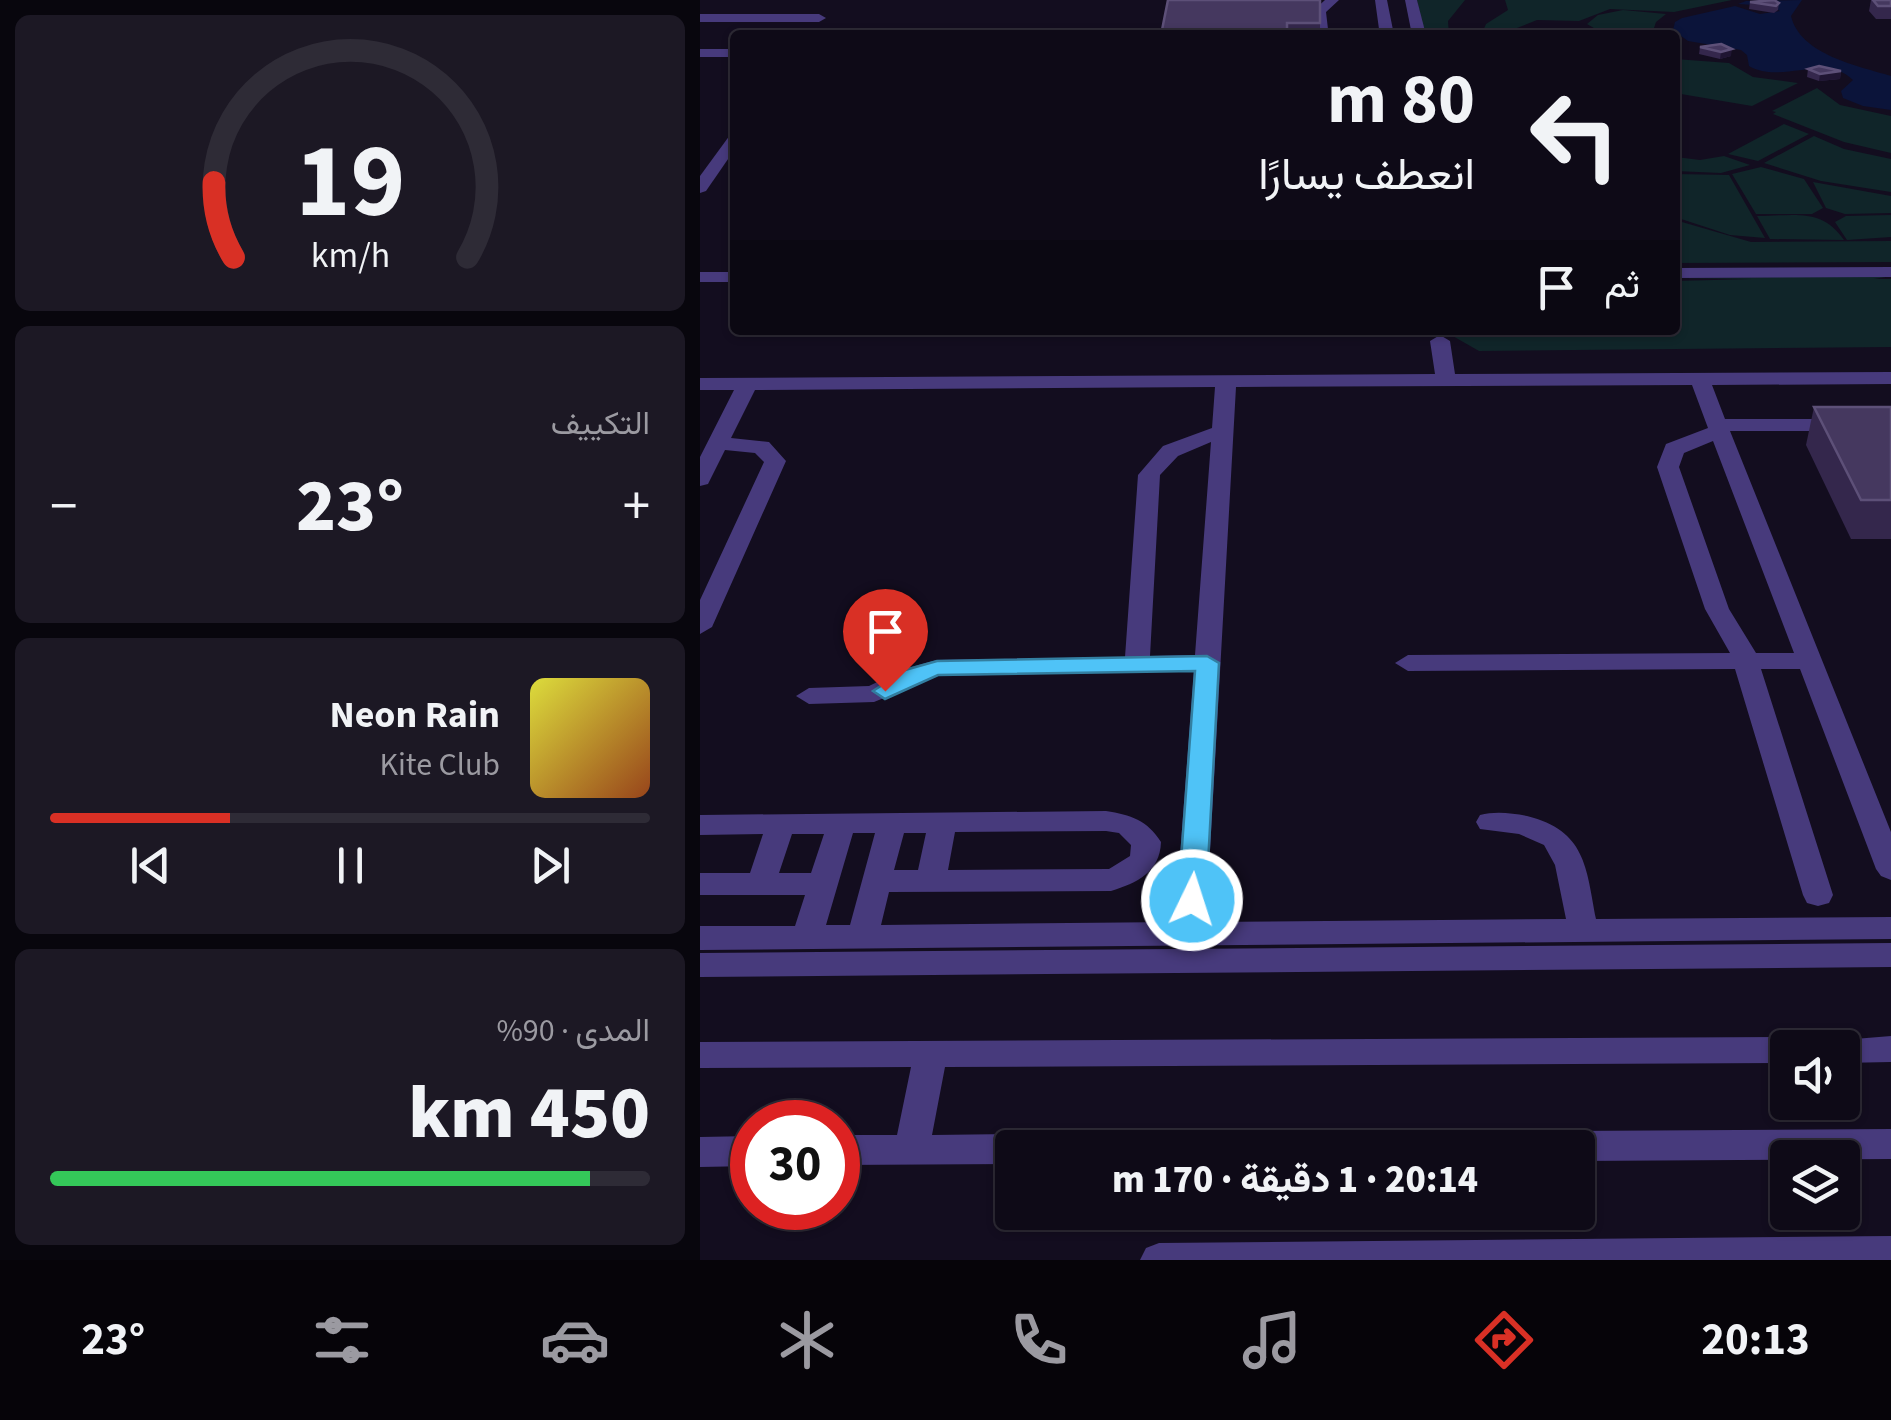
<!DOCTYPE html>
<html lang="ar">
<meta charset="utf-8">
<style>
body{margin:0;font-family:"Source Sans 3",Vazirmatn,sans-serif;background:#1c1824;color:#f1f3f6;direction:rtl;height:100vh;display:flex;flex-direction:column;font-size:38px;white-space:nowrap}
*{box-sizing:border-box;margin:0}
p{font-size:32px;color:#9b9aa1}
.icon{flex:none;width:55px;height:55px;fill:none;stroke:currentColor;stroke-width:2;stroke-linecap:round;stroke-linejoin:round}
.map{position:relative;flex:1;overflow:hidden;direction:ltr}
.side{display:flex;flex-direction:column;gap:15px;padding:15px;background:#08060d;width:700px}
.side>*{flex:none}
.hud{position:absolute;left:30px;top:30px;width:950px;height:305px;border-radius:10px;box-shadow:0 2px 8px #0004,0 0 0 2px #2e2b36;direction:rtl;background:#0e0a17;color:#f1f3f6;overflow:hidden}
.buttons{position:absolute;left:1070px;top:1030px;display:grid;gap:20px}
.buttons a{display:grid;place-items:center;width:90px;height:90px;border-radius:10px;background:#0e0a17;box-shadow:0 2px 8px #0004,0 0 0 2px #2e2b36;font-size:50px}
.speed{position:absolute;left:30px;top:1100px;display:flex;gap:20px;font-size:50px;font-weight:700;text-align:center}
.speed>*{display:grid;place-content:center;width:130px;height:130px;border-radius:50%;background:#0e0a17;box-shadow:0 2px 8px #0004,0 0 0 2px #2e2b36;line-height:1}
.speed .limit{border:15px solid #d22;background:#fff;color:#111}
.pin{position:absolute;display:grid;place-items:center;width:85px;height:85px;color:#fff;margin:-102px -42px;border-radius:50% 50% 50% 0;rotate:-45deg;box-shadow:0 0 10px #0007}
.pin .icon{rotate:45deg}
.me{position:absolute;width:110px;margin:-55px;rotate:4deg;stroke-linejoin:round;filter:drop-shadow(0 0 8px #0008)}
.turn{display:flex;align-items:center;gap:35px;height:210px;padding:0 40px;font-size:45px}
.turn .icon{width:130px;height:130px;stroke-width:2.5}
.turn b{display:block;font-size:70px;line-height:85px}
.then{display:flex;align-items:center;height:95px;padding:0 40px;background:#0003;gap:20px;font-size:38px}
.big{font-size:75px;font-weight:800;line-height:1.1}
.side .tile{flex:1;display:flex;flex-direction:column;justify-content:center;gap:15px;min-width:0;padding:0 35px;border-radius:15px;background:#1c1824}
.side .dial{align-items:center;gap:0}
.dial svg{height:260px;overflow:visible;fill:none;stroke:#2e2b36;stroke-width:7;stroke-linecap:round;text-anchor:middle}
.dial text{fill:#f1f3f6;stroke:none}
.song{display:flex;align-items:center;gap:30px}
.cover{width:120px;height:120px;border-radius:15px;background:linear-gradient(135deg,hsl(60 70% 55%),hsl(20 70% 35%))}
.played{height:10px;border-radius:5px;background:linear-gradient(90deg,#d93025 30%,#2e2b36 30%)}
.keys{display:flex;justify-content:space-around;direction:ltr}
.heat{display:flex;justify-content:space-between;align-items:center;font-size:55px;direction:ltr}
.charge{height:15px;border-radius:8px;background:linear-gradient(90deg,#34c759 90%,#2e2b36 0)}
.trip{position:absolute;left:295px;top:1130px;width:600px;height:100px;border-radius:10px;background:#0e0a17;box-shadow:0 2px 8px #0004,0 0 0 2px #2e2b36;font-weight:800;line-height:100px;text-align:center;direction:rtl}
.tabs{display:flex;height:160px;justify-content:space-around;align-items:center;background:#060409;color:#9b9aa1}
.tabs .icon{width:70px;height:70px}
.tabs .current{color:#d93025}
.tabs b{font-size:45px;color:#f1f3f6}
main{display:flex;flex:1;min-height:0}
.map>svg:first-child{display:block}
</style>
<main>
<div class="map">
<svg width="1191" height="1260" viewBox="0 0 1191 1260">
<rect width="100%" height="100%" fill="#130d1f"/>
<!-- green -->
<g fill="#102529">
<polygon points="717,0 765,0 748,21 749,35 725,35"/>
<polygon points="805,0 1032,0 974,12 910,9 879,21 837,20 817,28 818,35 785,35 812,33 783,31 786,24 808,10"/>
<polygon points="923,10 966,14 956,22 953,31 899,31 887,24 898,15"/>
<polygon points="975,59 1029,63 1053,77 1098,83 1052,106 975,93"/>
<polygon points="1117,88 1140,105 1191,116 1191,153 1144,142 1073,114 1076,112 1072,111"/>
<polygon points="1084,124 1109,134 1058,161 1028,154"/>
<polygon points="1114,136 1144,149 1191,159 1191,192 1121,181 1064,163"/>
<polygon points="1024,156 1050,165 1021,173 975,171 976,157 1000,160"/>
<polygon points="1061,167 1104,179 1123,208 1112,214 1056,214 1032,174"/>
<polygon points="975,174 1029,175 1065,238 1030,235 975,217"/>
<polygon points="1113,182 1191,196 1191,213 1145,214 1126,208"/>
<polygon points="1191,215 1191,237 1147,240 1135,222 1146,216"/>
<path d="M1057 216C1093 216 1122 207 1144 240L1070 239Z"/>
<polygon points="975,220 1051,242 1191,241 1191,262 975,263"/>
<polygon points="1191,276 1174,279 1191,279 1191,347 779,351 751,335 750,330 975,330 975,281 1051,279 975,278"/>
</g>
<!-- water -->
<path fill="#0b143a" d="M1102 0 1091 16C1100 55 1159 66 1191 76V110L1163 106 1143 98 1141 91 1153 80C1125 52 1082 85 1049 66L1047 55 1041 50 988 41 973 30 975 22 982 18 1035 6 1060 14 1080 11 1071 6 1038 4 1046 1Z"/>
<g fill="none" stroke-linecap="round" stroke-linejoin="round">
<!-- minor -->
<g fill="#473a7c" fill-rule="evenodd">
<polygon points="625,0 639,0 626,12 628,29 679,29 675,0 687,0 694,35 615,35 613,11"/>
<polygon points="705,0 717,0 726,35 712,35"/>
<polygon points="0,14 119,14 126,18 119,22 0,22"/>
<rect x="0" y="49" width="35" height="8"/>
<polygon points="35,133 35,149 6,191 0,193 0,176 30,135"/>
<polygon points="1191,267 1191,277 975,278 975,268"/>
<rect x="0" y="272" width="35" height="10"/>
<path d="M740 335 750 341 755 374 1191 372V384L1012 385 1025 419H1191V431H1030L1191 832V880L1181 876 1176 869 1100 669H1061L1133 895 1129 903 1118 906 1107 903 1103 895 1035 669 708 671 695 663 708 655 1030 653 1005 609 957 467 966 444 1008 428 992 385 536 387 506 922 866 919 855 865 844 845 819 834 780 829 776 822 780 815C795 811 812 813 827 816 886 831 886 867 896 919L1191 917V939L0 950V926H95L105 895H0V873H50L63 834 0 835V815L406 811C431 815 447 820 461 842 460 872 437 883 411 891L189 892 181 925 475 922 494 671 238 676 174 702 109 704 96 696 109 688 169 686 204 669 237 660 425 657 438 475 463 446 512 428 515 387 55 390 31 438 69 442 86 461 12 627 0 634V600L64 462 55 453 25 450 8 484 0 486V457L34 390H0V378L735 374 730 341ZM1013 441 1094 653H1056L1029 609 979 467 984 453ZM511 442 495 655 450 656 460 475 478 456ZM406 831 419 833 431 845 430 856 409 869 248 870 255 832ZM153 833H175L150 925H126ZM204 833H226L218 870H194ZM92 834H124L111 873H79Z"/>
<polygon points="1191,943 1191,967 0,977 0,953"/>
<polygon points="1191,1036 1191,1062 1142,1063 1142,1048 1127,1048 1130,1041"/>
<polygon points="1088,1037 1100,1041 1103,1048 1088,1048 1088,1063 245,1067 232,1135 312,1134 324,1138 329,1148 312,1148 312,1164 138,1165 138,1135 197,1135 211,1067 0,1068 0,1042"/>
<polygon points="1191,1129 1191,1159 878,1161 878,1148 538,1148 543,1137 555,1133"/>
<polygon points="52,1136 52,1166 0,1167 0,1137"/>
<polygon points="1191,1236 1191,1260 440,1260 446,1248 459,1243"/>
</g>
</g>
<!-- wall -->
<g fill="#34274c">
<polygon points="620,0 620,35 461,35"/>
<polygon points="1171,0 1191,0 1191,19 1176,19 1169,11"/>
<polygon points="1050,2 1079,3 1078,10 1074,13 1049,9"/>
<polygon points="1021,44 1031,56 1020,59 999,54 1000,47"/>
<polygon points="1108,69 1141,71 1140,79 1119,81 1107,77"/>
<polygon points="1114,407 1191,407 1191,539 1151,539 1106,445"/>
</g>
<!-- shaded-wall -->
<g fill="#1f1532">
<polygon points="1032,49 1031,56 1020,59 1021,52"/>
<polygon points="1141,71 1140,79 1119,81 1120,74"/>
</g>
<!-- building -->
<g fill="#45385f" stroke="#5d5078" stroke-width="2.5">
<polygon points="468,0 620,0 620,23 587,23 587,35 461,35"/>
<polygon points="1074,0 1079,3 1076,6 1050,2"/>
<polygon points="1173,0 1191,0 1191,6 1178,6"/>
<polygon points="1021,44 1032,49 1021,52 1000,47"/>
<polygon points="1119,66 1141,71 1120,74 1108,69"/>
<polygon points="1114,407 1191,407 1191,500 1161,500"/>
</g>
<!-- route -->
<polygon fill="#4fc3f7" stroke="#337fa1" stroke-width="2.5" points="507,656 519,663 506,900 501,907 482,907 478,900 495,671 238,675 185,699 173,691 205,670 237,661"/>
</svg>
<div class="buttons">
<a><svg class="icon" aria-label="sound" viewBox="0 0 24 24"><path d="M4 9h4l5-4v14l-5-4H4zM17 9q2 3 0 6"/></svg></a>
<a><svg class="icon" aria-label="layers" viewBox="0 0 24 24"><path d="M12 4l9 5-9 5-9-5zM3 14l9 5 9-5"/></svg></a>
</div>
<div class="speed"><div class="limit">30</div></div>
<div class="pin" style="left:185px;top:691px;background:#d93025"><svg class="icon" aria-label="arrive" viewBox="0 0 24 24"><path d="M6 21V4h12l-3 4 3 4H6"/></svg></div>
<svg class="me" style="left:492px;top:900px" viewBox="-20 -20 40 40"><circle r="17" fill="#4fc3f7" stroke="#fff" stroke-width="3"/><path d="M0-11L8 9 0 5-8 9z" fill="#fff"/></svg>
<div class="trip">20:14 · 1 دقيقة · 170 m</div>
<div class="hud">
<div class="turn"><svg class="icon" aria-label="left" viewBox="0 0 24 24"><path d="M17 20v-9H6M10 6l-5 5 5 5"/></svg><div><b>80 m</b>انعطف يسارًا</div></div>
<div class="then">ثم<svg class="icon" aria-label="arrive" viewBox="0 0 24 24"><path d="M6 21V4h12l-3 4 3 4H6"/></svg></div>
</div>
</div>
<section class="side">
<div class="tile dial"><svg viewBox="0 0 100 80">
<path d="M14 69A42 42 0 1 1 86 69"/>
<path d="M14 69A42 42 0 0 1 8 46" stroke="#d93025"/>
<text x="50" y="56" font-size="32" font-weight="700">19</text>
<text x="50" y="72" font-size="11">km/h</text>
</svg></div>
<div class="tile"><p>التكييف</p>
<div class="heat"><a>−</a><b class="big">23°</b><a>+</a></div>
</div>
<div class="tile">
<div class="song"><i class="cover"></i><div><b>Neon Rain</b><p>Kite Club</p></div></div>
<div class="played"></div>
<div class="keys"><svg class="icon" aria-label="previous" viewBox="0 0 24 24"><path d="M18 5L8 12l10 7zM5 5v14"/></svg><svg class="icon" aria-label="pause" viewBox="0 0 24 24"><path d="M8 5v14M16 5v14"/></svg><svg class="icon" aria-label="next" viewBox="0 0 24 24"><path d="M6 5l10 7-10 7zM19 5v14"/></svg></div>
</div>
<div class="tile"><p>المدى · 90%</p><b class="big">450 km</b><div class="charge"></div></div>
</section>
</main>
<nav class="tabs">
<b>20:13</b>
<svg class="icon current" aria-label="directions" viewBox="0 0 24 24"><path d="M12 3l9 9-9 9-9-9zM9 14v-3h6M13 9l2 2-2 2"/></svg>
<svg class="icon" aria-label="music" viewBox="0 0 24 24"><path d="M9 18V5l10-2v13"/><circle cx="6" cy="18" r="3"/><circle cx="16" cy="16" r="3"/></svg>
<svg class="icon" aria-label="phone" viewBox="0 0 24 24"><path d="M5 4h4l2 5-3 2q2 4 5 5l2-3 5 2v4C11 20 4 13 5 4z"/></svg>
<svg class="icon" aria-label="climate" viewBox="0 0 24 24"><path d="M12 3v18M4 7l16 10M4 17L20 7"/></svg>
<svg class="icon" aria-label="car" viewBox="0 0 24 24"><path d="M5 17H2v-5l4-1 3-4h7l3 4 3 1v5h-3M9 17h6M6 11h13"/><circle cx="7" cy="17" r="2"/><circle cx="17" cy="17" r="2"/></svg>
<svg class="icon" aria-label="filters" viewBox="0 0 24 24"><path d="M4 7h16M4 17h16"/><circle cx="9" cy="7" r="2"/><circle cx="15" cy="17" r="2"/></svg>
<b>23°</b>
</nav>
